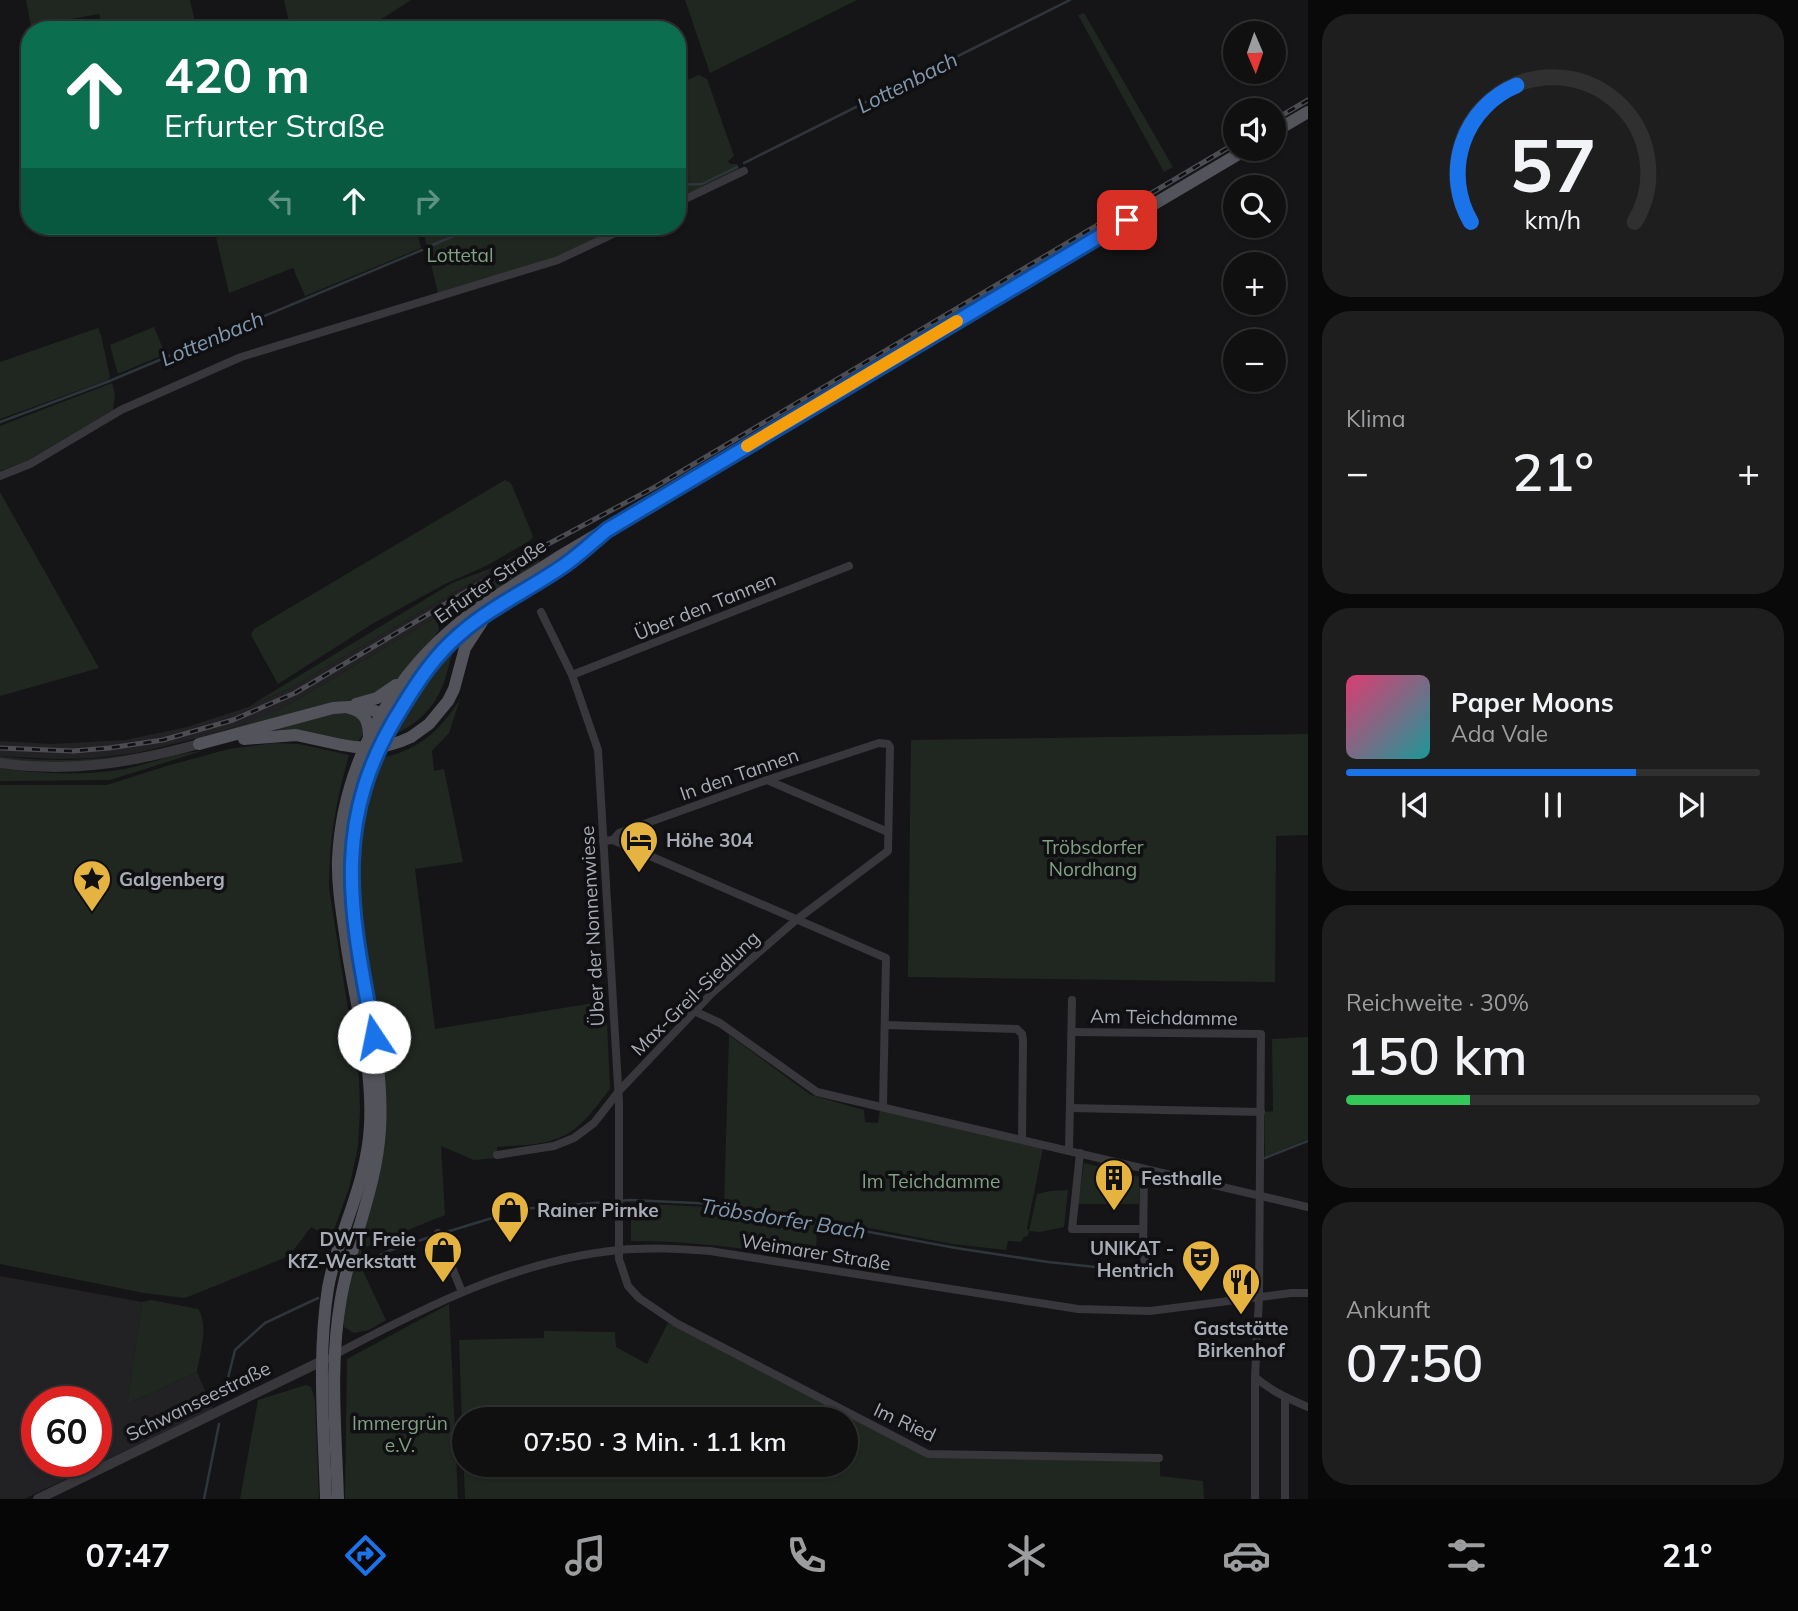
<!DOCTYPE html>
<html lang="de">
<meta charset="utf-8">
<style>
body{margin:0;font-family:Mulish,sans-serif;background:#1e1e1f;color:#f1f3f6;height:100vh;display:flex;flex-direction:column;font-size:26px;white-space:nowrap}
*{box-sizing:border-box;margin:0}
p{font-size:23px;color:#9c9d9f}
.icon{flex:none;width:38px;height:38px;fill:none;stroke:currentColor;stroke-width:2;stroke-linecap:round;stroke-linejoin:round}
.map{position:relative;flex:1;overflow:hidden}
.drawer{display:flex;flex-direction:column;gap:14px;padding:14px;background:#090909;width:490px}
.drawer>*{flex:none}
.guide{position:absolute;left:21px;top:21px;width:665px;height:214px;border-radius:28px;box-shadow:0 2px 5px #0004,0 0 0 2px #303031;background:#0b6e4f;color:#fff;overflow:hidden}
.needle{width:46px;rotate:178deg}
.tools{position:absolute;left:1223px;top:21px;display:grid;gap:14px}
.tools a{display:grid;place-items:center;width:63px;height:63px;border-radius:50%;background:#101011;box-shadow:0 2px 5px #0004,0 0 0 2px #303031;font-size:35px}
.speed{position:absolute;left:21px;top:1386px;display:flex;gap:14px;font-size:35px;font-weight:700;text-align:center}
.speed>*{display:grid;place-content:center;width:91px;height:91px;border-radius:50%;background:#101011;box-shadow:0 2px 5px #0004,0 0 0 2px #303031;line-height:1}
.speed .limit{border:10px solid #d22;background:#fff;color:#111}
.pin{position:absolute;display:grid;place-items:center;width:60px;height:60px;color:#fff;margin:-30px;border-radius:14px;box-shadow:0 4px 10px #0006}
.me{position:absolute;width:77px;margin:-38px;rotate:349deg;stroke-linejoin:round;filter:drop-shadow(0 0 5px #0008)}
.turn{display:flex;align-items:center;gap:24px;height:147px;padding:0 28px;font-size:32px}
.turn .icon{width:91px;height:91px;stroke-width:2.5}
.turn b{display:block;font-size:49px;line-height:60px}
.lanes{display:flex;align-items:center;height:66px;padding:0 28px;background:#0003;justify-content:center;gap:35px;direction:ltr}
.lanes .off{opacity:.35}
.big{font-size:52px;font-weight:600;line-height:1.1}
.drawer .tile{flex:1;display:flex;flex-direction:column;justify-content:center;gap:10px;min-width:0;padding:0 24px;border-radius:28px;background:#1e1e1f}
.drawer .dial{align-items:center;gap:0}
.dial svg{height:182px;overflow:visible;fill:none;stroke:#303031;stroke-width:7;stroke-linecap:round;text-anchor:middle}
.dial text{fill:#f1f3f6;stroke:none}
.song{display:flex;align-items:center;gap:21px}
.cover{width:84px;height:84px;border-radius:10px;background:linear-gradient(135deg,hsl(340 70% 55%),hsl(180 70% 35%))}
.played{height:7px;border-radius:4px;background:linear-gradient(90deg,#1a73e8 70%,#303031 70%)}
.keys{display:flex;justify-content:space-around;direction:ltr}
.heat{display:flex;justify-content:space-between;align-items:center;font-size:38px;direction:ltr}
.charge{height:10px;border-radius:5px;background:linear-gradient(90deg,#34c759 30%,#303031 0)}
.trip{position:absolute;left:452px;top:1407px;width:406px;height:70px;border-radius:35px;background:#101011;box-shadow:0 2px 5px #0004,0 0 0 2px #303031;font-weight:600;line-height:70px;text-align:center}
.tab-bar{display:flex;height:112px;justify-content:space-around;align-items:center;background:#060607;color:#9c9d9f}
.tab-bar .icon{width:49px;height:49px}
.tab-bar .current{color:#1a73e8}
.tab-bar b{font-size:32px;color:#f1f3f6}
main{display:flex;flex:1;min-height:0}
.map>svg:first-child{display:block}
</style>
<main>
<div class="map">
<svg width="1308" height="1499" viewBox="0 0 1308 1499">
<rect width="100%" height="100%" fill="#151517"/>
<!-- built -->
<g fill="#222124" fill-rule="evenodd">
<polygon points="531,547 537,558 288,705 257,720 214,734 137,753 94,758 54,759 0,756 0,741 52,744 125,740 187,727 248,707 292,687"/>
<path d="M0 1276 142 1302 127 1404 197 1372 213 1409 24 1499H0ZM37 1402H96V1461H37Z"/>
</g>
<!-- green -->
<g fill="#202721" fill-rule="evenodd">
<polygon points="26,0 190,0 197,30 104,30 99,14 31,26"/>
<polygon points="284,0 411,0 364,30 361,30 359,26 355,27 356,30 291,30"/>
<polygon points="685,0 857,0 710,73"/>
<polygon points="1084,13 1173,167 1164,172 1078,15"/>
<polygon points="699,75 707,79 734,156 728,161 730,164 737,164 740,170 677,199 677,84"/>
<polygon points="253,226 416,226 421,248 305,296 293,268 229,293 216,237 253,229"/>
<polygon points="422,226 621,226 558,256 438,293"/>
<polygon points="154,327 165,354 118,374 110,345"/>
<polygon points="98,328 101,335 110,377 108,380 0,419 0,362"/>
<polygon points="112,383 115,394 113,410 25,462 0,471 0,426"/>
<polygon points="505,480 511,483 533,536 531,540 486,566 445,584 372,624 278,684 251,635 254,629"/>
<polygon points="0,492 99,668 0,696"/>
<polygon points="531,547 292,687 248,707 452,583 489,569"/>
<path d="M539 557V562L438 626 439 630 429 644 395 682 361 699 328 704 138 756 62 764 0 759V756C97 770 201 747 288 705Z"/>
<path d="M455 649C449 660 448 671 444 682 433 711 416 725 389 737 408 706 426 672 455 649Z"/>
<path d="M460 699 449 733 432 751 434 771 444 769 463 862 415 869 435 1029 606 1001 610 1089C597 1105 583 1127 563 1136 544 1146 518 1145 497 1147V1158L474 1160 441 1146 445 1215 361 1249 362 1269 386 1320 369 1330 354 1333 344 1327 343 1320 351 1258 373 1189 365 961 356 890 358 827 377 759C417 751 439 733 460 699Z"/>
<polygon points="338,713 350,714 362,720 363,735 356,743 278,732 277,727"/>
<polygon points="1308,734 1308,835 1276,836 1275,982 908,977 911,740"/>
<path d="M274 743 299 744 349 755C336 801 329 839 329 888L359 1079 360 1111 358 1147 349 1188 331 1238 311 1227 289 1256 185 1298 144 1293 0 1264V785H107L170 765 229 749Z"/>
<path d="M202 751 110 780 0 781V768C39 774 84 776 124 769 150 764 175 753 202 751Z"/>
<path d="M729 1035 811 1095 864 1110 865 1122 878 1123 880 1110 1043 1148 1027 1228 1029 1231 1037 1194 1050 1191 1068 1190 1064 1227 1040 1232 1029 1231 1028 1236 1024 1237 1021 1242 1008 1241 1006 1250 952 1244 817 1218 816 1260C753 1249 695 1241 631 1241V1203L724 1208Z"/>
<polygon points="1308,1037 1308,1139 1265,1157 1265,1112 1273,1111 1272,1039"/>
<polygon points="1084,1163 1140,1177 1139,1204 1078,1204"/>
<path d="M151 1300 198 1309C209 1325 200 1353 197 1372L127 1404 142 1302Z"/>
<polygon points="449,1304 458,1499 345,1499 347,1359"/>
<path d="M668 1323 928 1456 1160 1459V1476L1203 1481 1204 1499H465L459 1340 544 1338V1331L615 1332 616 1347 647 1364ZM464 1419H845V1465H464Z"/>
<polygon points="306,1385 311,1387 315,1401 319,1499 240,1499 258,1400"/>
</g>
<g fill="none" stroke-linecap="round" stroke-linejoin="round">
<!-- stream -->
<g stroke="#2e363c" stroke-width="2.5">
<polyline points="744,163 1070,0"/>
<polyline points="677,185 702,184 737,167"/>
<polyline points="428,247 477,226"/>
<polyline points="0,422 107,382 422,250"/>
<polyline points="1265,1158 1308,1141"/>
<polyline points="443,1233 522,1209 630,1200 717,1204 956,1248 1048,1262 1124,1270"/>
<polyline points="354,1269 388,1251 433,1236"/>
<polyline points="223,1398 235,1350 265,1323 318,1298"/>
<polyline points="204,1499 219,1424"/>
</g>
<!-- minor -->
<g stroke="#37373c" stroke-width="8">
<polyline points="677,203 744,171"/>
<polyline points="0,476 30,464 121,410 241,357 558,260 630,226"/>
<polyline points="541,612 572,675 598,750 619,1102 619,1259 628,1286 639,1298 676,1323 928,1454 1159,1458"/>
<polyline points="572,675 849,566"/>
<polyline points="767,780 888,832"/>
<polyline points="613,840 886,958 883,1107"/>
<polyline points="694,1011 720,1023 817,1092 1308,1207"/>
<polyline points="885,1025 1017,1029 1022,1034 1023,1040 1022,1139"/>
<path d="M1072 1032 1261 1034 1259 1298 1255 1377C1271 1391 1289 1399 1308 1407"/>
<polyline points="1070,1108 1261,1112"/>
<polyline points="1069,1151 1072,1000"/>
<polyline points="1080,1153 1072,1229 1143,1229"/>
<polyline points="497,1155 554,1146 574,1138 594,1123 619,1091 712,993 796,920 888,851 890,747 888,744 879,743 767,780 619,833 613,840 603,841"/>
<polyline points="1144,1169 1143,1253 1146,1267"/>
<polyline points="438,1233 462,1292"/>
<path d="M336 1354C425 1307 517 1260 619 1250 649 1247 680 1249 710 1251L1078 1309 1150 1311 1291 1293H1308"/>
<polyline points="1255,1499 1255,1377"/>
<polyline points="1285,1499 1285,1398"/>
</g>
<!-- tertiary -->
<g stroke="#37373c" stroke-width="10">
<path d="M0 763C71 773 130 763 199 744"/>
<polyline points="38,1499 326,1359"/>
</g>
<!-- primary -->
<g stroke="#53545b" stroke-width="12">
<polyline points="1274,132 1308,112"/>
<polyline points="356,704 377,698 396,685"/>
<path d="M349 708C366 712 369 722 369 738"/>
<polyline points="411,737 429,724 448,701 454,689 465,648 482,622"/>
<polyline points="244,739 296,735 342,745"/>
<polyline points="199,744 333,708 364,706 377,712 384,720"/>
<path d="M326 1499C324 1429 317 1357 328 1288 338 1232 367 1185 370 1125 373 1065 356 1007 347 948 343 918 337 888 338 859 342 771 386 685 452 629 484 601 522 581 557 558L1247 149"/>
<path d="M338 1499C336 1433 329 1364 341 1298 351 1241 377 1187 380 1129 384 1060 364 993 355 925 343 842 360 774 404 703 422 676 439 650 465 630 502 600 546 580 583 550"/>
</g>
<defs>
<g id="rail">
<polyline points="1274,120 1308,100"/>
<polyline points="0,748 73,751 109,748 163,740 233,720 295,693 535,551 655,487 1236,143"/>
</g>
</defs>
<!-- rail casing -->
<use href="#rail" stroke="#4c4d53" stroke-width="5"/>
<!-- rail -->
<use href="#rail" stroke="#101012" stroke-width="2.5" stroke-dasharray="8" stroke-linecap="butt"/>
<!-- primary-bridge -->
<path stroke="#53545b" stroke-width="12" d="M342 745C366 750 389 748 411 737"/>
</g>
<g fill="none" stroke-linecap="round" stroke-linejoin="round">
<defs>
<path id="route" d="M374 1037C351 913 329 823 401 709 418 681 435 655 460 634 492 606 532 588 566 564 581 553 594 541 607 530L1127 220"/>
</defs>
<!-- route casing -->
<use href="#route" stroke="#114b97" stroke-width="18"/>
<!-- route -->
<use href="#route" stroke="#1a73e8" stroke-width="12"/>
<!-- slow -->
<polyline stroke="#f59e0b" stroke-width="12" points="747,446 957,321"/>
</g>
<!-- icons -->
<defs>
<symbol id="hotel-pin" viewBox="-11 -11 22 30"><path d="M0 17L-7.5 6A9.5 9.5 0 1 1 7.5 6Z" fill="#e5b340" stroke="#101012"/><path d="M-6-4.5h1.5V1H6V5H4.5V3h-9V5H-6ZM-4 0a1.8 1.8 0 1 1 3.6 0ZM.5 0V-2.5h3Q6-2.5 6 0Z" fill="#111"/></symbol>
<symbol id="sight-pin" viewBox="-11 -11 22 30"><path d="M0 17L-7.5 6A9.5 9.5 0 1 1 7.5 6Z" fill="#e5b340" stroke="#101012"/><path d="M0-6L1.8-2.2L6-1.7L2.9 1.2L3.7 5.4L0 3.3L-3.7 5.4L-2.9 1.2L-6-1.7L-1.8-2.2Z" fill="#111"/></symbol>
<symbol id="building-pin" viewBox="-11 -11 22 30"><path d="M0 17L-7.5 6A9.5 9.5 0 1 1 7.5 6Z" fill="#e5b340" stroke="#101012"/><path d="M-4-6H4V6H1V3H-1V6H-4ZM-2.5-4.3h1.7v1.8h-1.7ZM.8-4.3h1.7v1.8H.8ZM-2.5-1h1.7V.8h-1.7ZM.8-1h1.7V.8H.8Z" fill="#111"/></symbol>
<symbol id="shop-pin" viewBox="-11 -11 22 30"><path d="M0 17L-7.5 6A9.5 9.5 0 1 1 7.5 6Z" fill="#e5b340" stroke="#101012"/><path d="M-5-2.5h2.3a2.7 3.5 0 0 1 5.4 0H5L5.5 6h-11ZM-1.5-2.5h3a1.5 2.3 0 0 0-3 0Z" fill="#111"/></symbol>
<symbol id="theatre-pin" viewBox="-11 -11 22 30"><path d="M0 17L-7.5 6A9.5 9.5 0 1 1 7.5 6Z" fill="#e5b340" stroke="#101012"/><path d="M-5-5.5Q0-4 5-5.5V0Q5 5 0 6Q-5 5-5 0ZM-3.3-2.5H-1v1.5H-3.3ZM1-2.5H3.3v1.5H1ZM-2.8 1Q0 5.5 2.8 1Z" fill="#111"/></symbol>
<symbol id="restaurant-pin" viewBox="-11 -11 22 30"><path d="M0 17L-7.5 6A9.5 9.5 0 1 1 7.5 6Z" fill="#e5b340" stroke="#101012"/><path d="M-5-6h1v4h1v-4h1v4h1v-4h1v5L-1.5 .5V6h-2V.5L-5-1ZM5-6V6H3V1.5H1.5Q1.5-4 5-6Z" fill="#111"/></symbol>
</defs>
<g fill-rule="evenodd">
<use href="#hotel-pin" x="617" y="818" width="44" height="60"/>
<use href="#sight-pin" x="70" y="857" width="44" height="60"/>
<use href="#building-pin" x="1092" y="1156" width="44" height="60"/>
<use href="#shop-pin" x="488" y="1188" width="44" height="60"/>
<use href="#shop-pin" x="421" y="1228" width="44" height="60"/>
<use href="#theatre-pin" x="1179" y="1237" width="44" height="60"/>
<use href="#restaurant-pin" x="1219" y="1260" width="44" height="60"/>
</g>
<g text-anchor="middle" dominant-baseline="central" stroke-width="7" stroke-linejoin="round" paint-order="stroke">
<!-- park labels -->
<g font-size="19" fill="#81a084" stroke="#101012">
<text x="460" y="255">Lottetal</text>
<text x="1093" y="847">Tröbsdorfer<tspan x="1093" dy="22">Nordhang</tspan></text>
<text x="931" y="1181">Im Teichdamme</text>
<text x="400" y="1423">Immergrün<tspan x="400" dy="22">e.V.</tspan></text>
</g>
<!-- street labels -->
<g font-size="19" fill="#a8acb6" stroke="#101012">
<text transform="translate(490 581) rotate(-35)">Erfurter Straße</text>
<text transform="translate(705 606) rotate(-22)">Über den Tannen</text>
<text transform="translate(739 774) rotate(-19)">In den Tannen</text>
<text transform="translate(592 926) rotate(-93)">Über der Nonnenwiese</text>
<text transform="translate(695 993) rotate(-44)">Max-Greil-Siedlung</text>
<text transform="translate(1164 1017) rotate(1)">Am Teichdamme</text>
<text transform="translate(816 1252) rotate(9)">Weimarer Straße</text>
<text transform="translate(198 1401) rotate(-26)">Schwanseestraße</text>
<text transform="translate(905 1422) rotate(25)">Im Ried</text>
</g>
<!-- poi labels -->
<g font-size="19" font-weight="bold" fill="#a8acb6" stroke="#101012" text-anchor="start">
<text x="666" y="840">Höhe 304</text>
<text x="119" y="879">Galgenberg</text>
<text x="1141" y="1178">Festhalle</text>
<text x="537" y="1210">Rainer Pirnke</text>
<text x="416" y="1239" text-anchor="end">DWT Freie<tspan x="416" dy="22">KfZ-Werkstatt</tspan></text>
<text x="1174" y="1248" text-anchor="end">UNIKAT -<tspan x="1174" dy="22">Hentrich</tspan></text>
<text x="1241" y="1328" text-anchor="middle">Gaststätte<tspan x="1241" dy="22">Birkenhof</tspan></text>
</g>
<!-- water labels -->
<g font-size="21" font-style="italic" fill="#8298af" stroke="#101012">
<text transform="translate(907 82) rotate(-27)">Lottenbach</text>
<text transform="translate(212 338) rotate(-23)">Lottenbach</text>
<text transform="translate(783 1218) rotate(9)">Tröbsdorfer Bach</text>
</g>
</g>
</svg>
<div class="tools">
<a><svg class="needle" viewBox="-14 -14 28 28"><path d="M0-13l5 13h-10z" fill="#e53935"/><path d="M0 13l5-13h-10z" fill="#9c9d9f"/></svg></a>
<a><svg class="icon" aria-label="sound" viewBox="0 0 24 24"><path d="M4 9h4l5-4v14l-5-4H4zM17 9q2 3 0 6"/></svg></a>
<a><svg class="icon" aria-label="search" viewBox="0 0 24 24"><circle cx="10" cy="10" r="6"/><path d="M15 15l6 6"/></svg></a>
<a>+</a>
<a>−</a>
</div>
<div class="speed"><div class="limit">60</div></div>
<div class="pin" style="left:1127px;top:220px;background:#d93025"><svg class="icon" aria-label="arrive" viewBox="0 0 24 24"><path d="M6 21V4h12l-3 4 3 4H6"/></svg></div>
<svg class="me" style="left:374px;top:1037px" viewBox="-20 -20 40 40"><circle r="19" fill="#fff"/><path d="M0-13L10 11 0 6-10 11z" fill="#1a73e8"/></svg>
<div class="trip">07:50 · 3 Min. · 1.1 km</div>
<div class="guide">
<div class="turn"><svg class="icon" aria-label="ahead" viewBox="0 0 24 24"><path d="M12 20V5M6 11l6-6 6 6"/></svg><div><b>420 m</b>Erfurter Straße</div></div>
<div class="lanes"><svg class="icon off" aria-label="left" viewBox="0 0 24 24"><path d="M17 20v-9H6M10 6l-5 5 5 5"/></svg><svg class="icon" aria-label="ahead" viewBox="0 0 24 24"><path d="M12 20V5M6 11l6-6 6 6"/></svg><svg class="icon off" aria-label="right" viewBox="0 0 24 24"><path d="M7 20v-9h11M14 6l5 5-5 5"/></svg></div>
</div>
</div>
<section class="drawer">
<div class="tile dial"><svg viewBox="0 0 100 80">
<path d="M14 69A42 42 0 1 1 86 69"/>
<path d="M14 69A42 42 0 0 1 34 9" stroke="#1a73e8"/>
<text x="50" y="56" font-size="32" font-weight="700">57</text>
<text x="50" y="72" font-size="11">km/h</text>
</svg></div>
<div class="tile"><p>Klima</p>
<div class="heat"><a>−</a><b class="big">21°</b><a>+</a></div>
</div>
<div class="tile">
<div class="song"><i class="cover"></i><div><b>Paper Moons</b><p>Ada Vale</p></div></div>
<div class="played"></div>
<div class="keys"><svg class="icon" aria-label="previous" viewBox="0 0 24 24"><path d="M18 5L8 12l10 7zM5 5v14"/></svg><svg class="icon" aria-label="pause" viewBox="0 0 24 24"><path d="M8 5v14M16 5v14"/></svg><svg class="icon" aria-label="next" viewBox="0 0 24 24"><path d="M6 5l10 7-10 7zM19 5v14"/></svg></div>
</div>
<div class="tile"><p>Reichweite · 30%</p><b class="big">150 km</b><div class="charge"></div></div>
<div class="tile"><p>Ankunft</p><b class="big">07:50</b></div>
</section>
</main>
<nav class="tab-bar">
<b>07:47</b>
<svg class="icon current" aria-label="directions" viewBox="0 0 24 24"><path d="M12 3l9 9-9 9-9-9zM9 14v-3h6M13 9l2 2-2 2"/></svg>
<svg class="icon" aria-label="music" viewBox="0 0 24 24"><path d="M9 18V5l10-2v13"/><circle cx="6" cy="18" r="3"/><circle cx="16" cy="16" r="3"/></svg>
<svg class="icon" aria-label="phone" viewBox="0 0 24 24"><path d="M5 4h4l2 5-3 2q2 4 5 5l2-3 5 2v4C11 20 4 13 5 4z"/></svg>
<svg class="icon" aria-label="climate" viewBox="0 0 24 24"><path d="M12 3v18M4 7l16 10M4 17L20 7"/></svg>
<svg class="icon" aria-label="car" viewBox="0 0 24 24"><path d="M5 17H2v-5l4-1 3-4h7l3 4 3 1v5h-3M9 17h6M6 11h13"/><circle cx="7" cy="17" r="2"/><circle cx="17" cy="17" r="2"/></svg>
<svg class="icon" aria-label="filters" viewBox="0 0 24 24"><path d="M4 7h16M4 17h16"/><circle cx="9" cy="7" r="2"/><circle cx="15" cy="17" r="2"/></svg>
<b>21°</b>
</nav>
